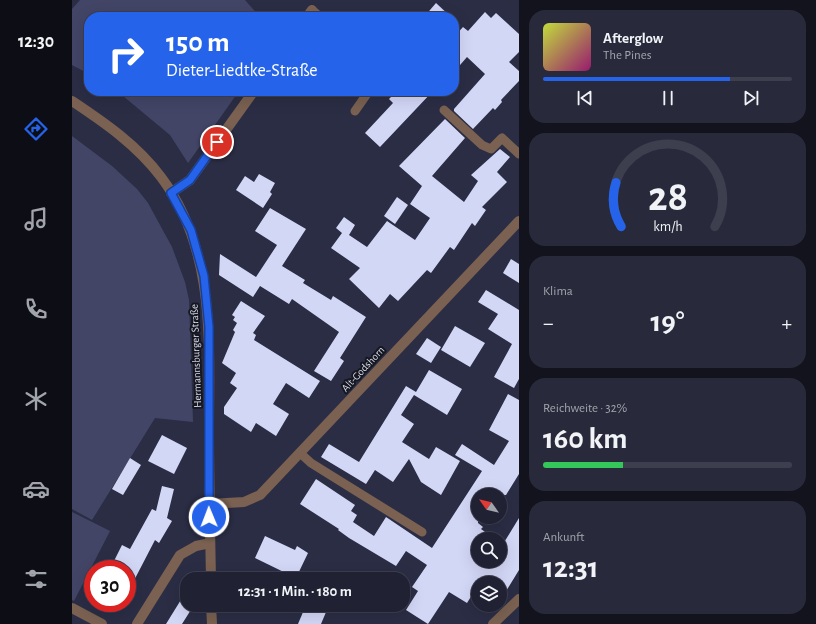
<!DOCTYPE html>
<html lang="de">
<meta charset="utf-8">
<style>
body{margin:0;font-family:"Alegreya Sans",sans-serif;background:#282a3c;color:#f1f3f6;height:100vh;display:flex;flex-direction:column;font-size:15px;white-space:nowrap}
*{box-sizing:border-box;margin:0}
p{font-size:13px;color:#a2a4ac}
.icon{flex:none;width:22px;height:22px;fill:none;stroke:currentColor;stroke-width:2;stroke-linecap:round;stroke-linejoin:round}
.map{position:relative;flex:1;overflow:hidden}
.sheet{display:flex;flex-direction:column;gap:10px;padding:10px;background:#12131d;width:297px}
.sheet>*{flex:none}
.hud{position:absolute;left:12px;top:12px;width:375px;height:84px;border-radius:16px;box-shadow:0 4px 16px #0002,0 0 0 1px #3d3f4f;background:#2563eb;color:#fff;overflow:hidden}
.needle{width:26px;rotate:304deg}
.fabs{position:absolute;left:399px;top:488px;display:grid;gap:8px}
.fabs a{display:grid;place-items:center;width:36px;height:36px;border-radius:50%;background:#202234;box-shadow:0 4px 16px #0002,0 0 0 1px #3d3f4f;font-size:20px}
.speed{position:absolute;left:12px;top:560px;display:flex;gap:8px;font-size:20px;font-weight:700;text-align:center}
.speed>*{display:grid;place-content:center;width:52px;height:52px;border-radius:50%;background:#202234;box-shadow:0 4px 16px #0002,0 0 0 1px #3d3f4f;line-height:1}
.speed .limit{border:6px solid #d22;background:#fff;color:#111}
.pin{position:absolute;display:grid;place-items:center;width:34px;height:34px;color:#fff;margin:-17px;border:2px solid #fff;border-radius:50%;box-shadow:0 1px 4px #0007}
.me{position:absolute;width:44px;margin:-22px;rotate:359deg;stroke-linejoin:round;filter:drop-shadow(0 0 3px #0008)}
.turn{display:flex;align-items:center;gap:14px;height:84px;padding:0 16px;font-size:18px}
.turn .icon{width:52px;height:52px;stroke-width:2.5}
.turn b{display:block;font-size:28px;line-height:34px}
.big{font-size:30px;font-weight:600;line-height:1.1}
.sheet .widget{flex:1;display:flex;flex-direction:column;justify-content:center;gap:6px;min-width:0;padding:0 14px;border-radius:16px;background:#282a3c}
.sheet .dial{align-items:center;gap:0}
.dial svg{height:104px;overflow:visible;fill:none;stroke:#3d3f4f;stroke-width:7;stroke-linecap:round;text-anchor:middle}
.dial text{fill:#f1f3f6;stroke:none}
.song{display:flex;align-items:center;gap:12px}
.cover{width:48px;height:48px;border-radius:6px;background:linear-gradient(135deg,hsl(70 70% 55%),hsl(320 70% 35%))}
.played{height:4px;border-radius:2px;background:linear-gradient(90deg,#2563eb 75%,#3d3f4f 75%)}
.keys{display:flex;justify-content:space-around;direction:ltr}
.heat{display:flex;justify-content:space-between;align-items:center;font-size:22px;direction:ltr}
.charge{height:6px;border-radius:3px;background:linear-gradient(90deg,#34c759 32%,#3d3f4f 0)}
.trip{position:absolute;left:108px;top:572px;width:230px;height:40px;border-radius:16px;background:#202234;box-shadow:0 4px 16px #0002,0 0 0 1px #3d3f4f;font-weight:600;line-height:40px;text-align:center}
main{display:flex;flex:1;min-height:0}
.tabs{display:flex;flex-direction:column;width:72px;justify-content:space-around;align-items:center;background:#0d0e15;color:#a2a4ac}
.tabs .icon{width:28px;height:28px}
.tabs .selected{color:#2563eb}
.tabs b{font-size:18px;color:#f1f3f6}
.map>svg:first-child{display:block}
</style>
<main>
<nav class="tabs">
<b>12:30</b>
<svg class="icon selected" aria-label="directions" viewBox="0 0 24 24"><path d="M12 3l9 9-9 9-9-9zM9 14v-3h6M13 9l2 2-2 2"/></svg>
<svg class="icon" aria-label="music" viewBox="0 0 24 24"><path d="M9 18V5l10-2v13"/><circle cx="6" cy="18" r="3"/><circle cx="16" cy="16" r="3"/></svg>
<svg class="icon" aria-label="phone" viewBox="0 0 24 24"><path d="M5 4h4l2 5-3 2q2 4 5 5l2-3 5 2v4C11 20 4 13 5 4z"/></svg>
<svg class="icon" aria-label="climate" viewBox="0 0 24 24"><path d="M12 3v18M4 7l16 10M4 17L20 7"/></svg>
<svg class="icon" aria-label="car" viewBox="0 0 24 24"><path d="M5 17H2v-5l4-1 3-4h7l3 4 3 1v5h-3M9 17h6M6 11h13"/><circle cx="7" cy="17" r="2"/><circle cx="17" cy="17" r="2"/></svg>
<svg class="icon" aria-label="filters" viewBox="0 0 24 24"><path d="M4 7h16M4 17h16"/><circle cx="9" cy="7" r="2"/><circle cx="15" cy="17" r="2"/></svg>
</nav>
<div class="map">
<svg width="447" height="624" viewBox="0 0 447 624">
<rect width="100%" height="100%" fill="#2b2d45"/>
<!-- green -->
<g fill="#424566">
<polygon points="8,0 173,0 188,17 17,17 17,74 0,65 0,9"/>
<polygon points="45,91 167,91 116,163 98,135"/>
<polygon points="0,136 40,166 65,189 76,203 100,247 113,282 117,300 121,422 83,418 20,520 0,509"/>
<polygon points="0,512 38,531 2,601 0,600"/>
</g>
<!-- building -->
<g fill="#d3d7f6">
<polygon points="364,3 379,17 352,17"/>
<polygon points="413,12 419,18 424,13 447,34 447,52 437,62 447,71 447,81 429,100 430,102 423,110 421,108 401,129 382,111 382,109 413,74 395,57 382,72 382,37 391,27 396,31"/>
<polygon points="325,91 361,91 308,147 293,133 321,103 317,99"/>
<polygon points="373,119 393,138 360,176 392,202 406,181 399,175 428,149 438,157 425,172 435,182 410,207 414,210 403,226 400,223 382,250 378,247 359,273 355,270 326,301 318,294 307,308 277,279 288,268 259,248 270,233 264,228 272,217 283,225 277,235 295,247 315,221 343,240 358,218 338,204 350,186 327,166"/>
<polygon points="187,174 203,183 198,192 200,194 191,208 164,190 173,176 182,182"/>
<polygon points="325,197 336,205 323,224 312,216"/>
<polygon points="198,208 234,229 210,266 233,280 231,283 259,300 261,296 294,317 268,358 272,361 259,381 242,371 267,332 220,299 217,304 188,286 181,297 147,275 148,254 184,277 205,245 183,231"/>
<polygon points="439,259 447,264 447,283 431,273"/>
<polygon points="414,290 447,310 447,379 442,388 422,377 440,344 416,329 426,314 406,302"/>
<polygon points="169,301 193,316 181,333 184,335 182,340 248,381 237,398 214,383 201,404 217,414 204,436 184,423 179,432 152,414 152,407 165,388 158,383 164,373 150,363 163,332 161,330 165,323 161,320 163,317 160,315"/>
<polygon points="383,326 413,343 398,367 369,350"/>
<polygon points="355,338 369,347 359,363 344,354"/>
<polygon points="357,370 390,389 375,415 342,395 329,415 342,424 330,442 357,459 364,447 388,461 369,495 349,482 337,459 321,482 303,470 294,484 249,457 257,444 287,462 334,386 344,392"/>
<polygon points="436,394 447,400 447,474 434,495 406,495 406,523 411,527 409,529 423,539 406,539 406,561 428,561 428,542 431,544 447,518 447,570 431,596 428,594 428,583 406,583 406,599 400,595 395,603 377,592 356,624 334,610 346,591 340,587 355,565 334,551 324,566 277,538 266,530 267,529 228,504 244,479 283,505 279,511 285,515 281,522 302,536 314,517 360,548 410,471 383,455 390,444 422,465 437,441 417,430"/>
<polygon points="90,435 115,448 102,474 76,461"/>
<polygon points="58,458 69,465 51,495 40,489"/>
<polygon points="90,486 102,489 95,518 100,521 87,543 83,540 55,594 55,569 38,569 50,545 58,549 80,509 84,511"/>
<polygon points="193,536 223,550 225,546 236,553 224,578 183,558"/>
<polygon points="115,590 115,605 122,605 110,624 94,624"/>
<polygon points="234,605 257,605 249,624 226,624"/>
</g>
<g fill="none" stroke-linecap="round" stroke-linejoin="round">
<!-- lane -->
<g stroke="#7a6151" stroke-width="9">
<polyline points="240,10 248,17"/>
<polyline points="372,110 410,145 419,149 430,138 447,154"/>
<polyline points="283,111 297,91"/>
<polyline points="228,453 239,463 350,532"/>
</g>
<!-- street -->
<g stroke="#7a6151" stroke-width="10">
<polyline points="235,17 240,10"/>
<path d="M0 101C33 123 65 145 89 177 144 250 137 342 137 428 137 478 138 529 139 579"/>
<polyline points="99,193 118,180 182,91"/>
<polyline points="137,504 172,502 188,495 447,221"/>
<polyline points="139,605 140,624"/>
<polyline points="0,608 30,624"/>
<polyline points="65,624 108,555 124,546 138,543"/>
<polyline points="421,624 447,599"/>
</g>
</g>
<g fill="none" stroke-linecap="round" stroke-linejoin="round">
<defs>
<polyline id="route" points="137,517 137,327 132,276 119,230 99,193 118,180 145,142"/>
</defs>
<!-- route casing -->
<use href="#route" stroke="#184099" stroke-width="10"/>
<!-- route -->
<use href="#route" stroke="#2563eb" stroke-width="7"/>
</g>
<g text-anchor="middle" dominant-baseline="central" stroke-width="4" stroke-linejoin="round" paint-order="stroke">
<!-- street labels -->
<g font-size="11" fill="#d8daea" stroke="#151721">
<text transform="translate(124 356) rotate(-92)">Hermannsburger Straße</text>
<text transform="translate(291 369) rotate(-47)">Alt-Godshorn</text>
</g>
</g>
</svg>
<div class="fabs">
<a><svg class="needle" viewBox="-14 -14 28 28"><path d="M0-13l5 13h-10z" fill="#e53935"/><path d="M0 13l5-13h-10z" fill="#a2a4ac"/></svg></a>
<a><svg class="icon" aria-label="search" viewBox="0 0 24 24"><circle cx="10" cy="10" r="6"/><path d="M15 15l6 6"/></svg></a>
<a><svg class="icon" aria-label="layers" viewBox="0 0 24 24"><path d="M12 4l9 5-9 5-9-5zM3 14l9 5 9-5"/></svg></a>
</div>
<div class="speed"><div class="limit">30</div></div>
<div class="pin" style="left:145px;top:142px;background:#d93025"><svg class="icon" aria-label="arrive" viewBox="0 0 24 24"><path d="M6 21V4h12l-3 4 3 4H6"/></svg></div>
<svg class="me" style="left:137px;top:517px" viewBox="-20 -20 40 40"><circle r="17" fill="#2563eb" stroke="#fff" stroke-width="3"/><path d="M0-11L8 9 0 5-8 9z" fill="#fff"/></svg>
<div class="trip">12:31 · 1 Min. · 180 m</div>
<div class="hud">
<div class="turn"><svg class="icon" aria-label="right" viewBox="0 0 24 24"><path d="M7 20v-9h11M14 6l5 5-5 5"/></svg><div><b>150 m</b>Dieter-Liedtke-Straße</div></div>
</div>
</div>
<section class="sheet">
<div class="widget">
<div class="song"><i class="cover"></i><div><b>Afterglow</b><p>The Pines</p></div></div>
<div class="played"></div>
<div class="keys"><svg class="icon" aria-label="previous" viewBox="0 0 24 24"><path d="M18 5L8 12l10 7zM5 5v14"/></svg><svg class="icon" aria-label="pause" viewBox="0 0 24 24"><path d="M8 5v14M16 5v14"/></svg><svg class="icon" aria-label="next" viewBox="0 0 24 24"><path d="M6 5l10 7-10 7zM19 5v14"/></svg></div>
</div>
<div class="widget dial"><svg viewBox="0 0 100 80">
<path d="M14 69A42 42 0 1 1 86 69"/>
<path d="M14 69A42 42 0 0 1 10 35" stroke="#2563eb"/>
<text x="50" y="56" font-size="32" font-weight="700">28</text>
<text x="50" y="72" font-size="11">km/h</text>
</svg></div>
<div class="widget"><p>Klima</p>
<div class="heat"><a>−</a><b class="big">19°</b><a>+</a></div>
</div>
<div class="widget"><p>Reichweite · 32%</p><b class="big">160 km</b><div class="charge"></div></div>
<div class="widget"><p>Ankunft</p><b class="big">12:31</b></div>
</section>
</main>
